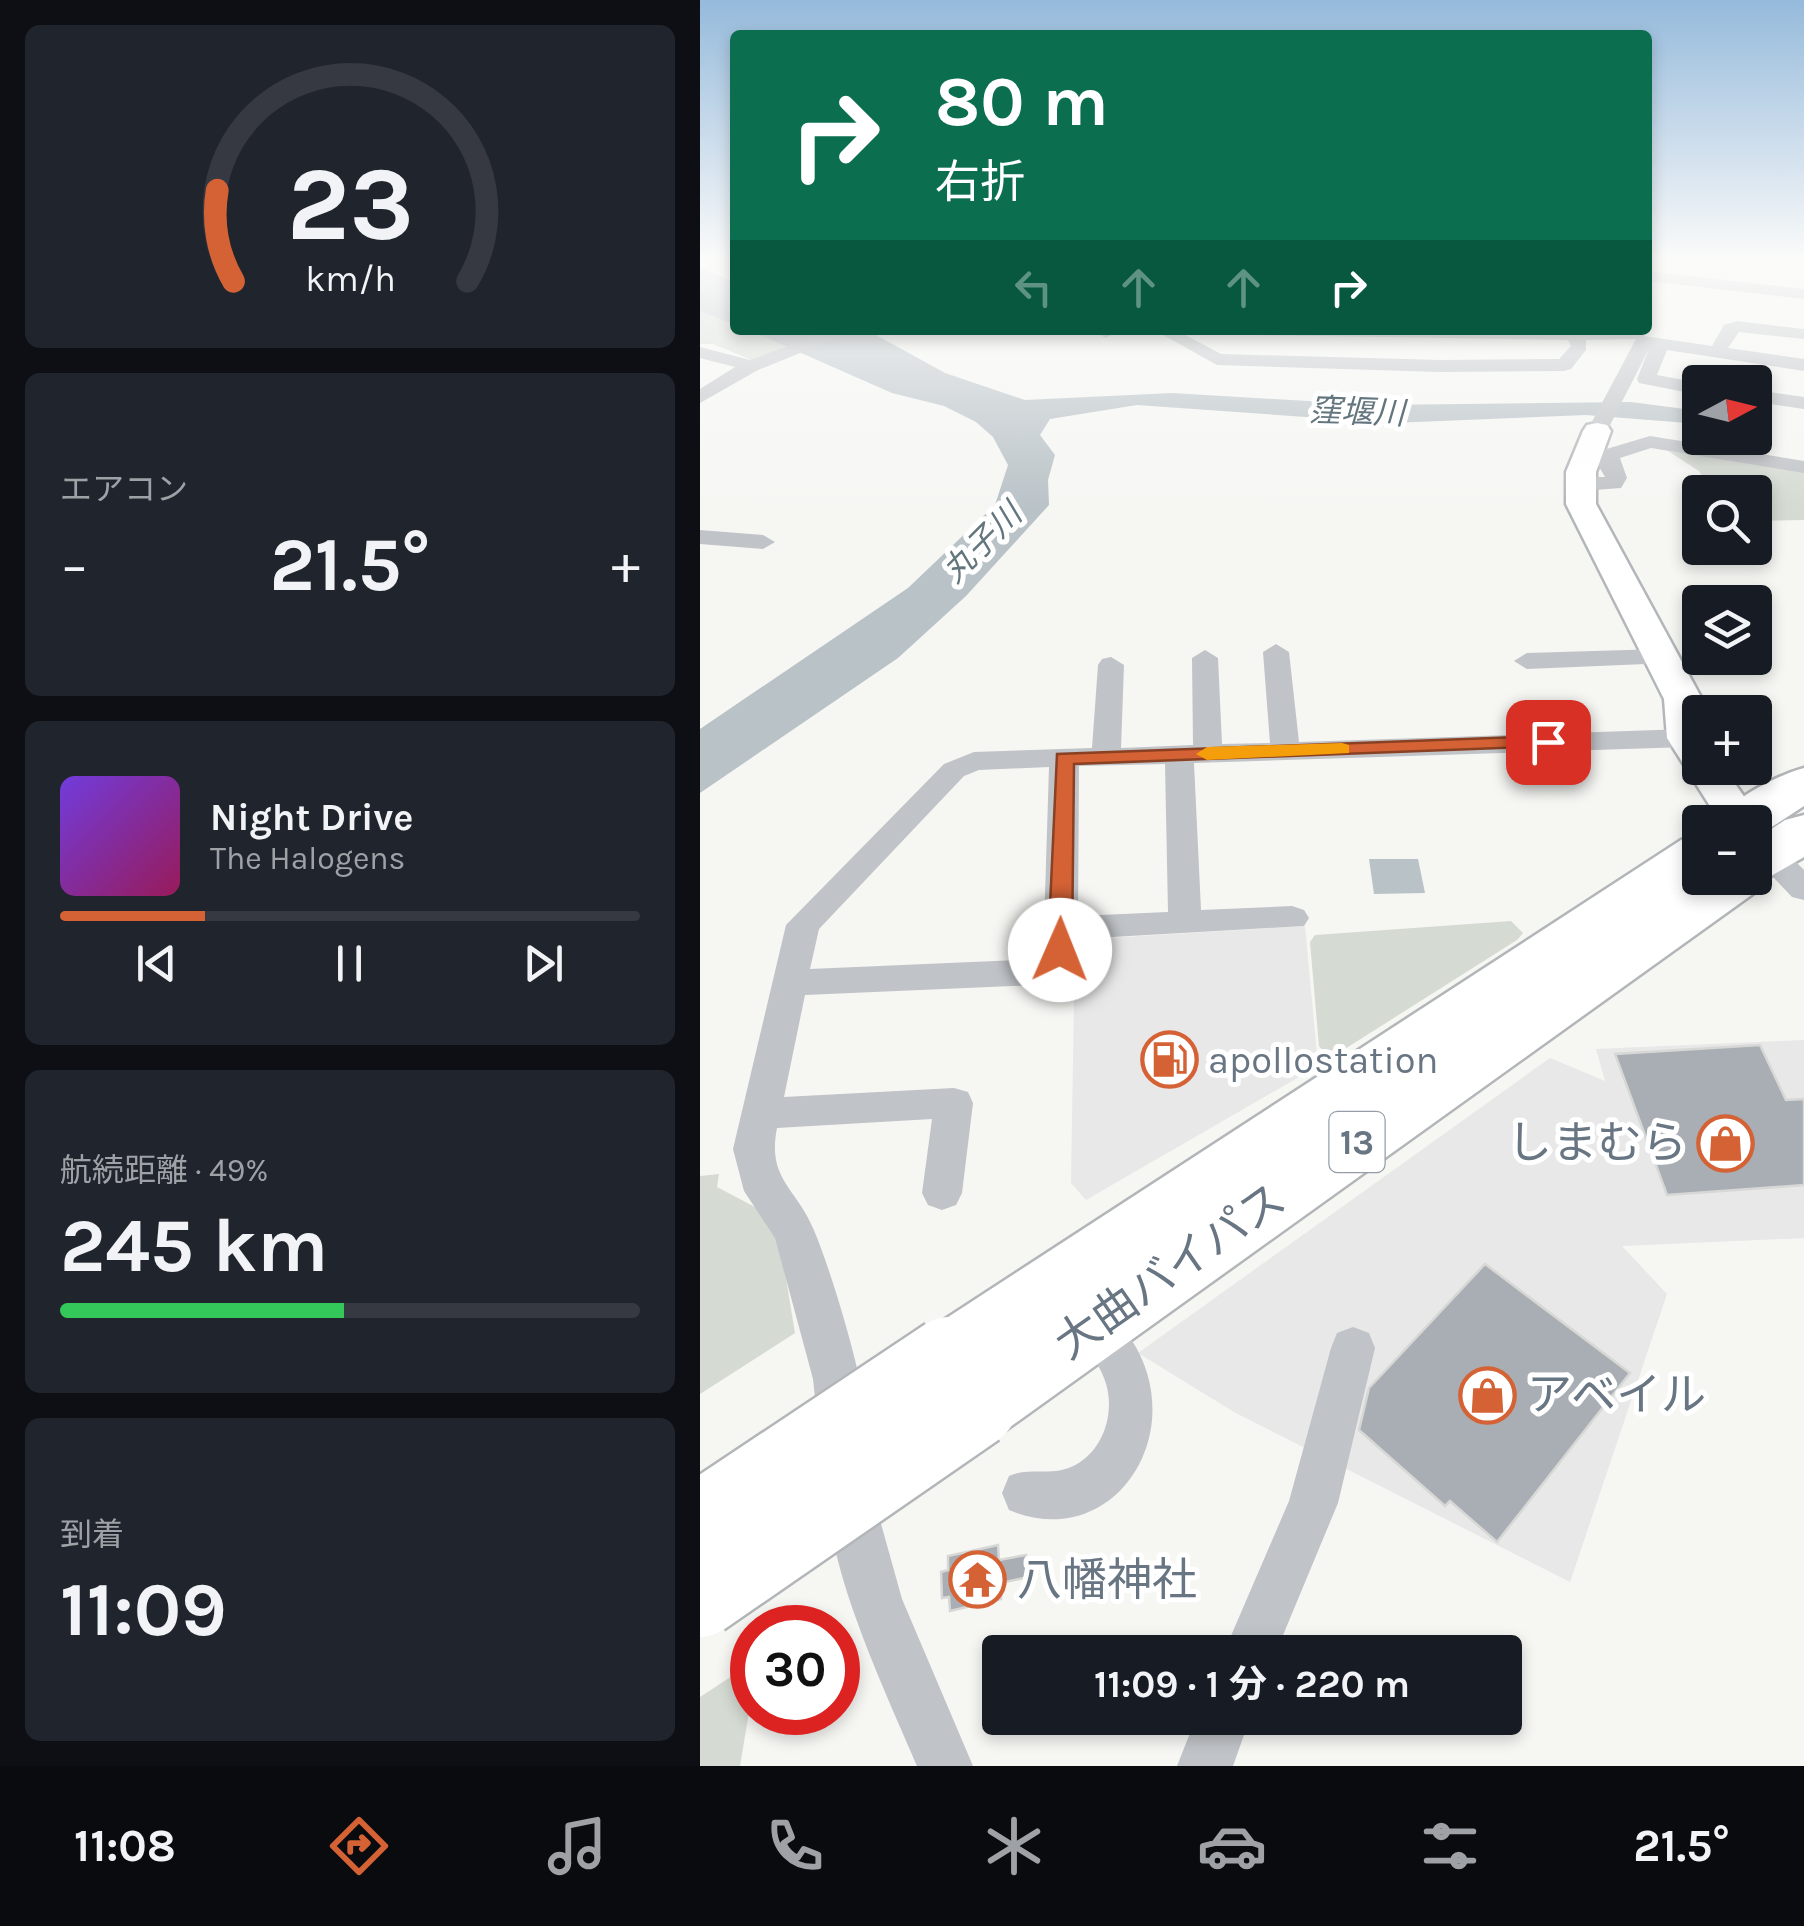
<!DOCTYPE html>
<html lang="ja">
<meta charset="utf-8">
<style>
body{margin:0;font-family:Karla,"Noto Sans JP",sans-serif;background:#20242c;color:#f1f3f6;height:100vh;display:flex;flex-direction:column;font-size:38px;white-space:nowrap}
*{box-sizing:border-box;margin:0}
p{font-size:32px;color:#9ea1a6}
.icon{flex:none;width:55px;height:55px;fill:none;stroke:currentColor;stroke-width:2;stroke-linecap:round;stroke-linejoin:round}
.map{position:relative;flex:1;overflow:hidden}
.details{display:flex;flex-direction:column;gap:25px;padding:25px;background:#0d0f14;width:700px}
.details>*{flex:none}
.banner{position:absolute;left:30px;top:30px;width:922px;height:305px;border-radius:10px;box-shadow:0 5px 15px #0003;background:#0b6e4f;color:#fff;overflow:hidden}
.needle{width:65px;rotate:83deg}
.fabs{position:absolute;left:982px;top:365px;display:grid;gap:20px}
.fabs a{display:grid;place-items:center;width:90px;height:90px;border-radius:10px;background:#171b24;box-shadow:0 5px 15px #0003;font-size:50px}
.speed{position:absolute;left:30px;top:1605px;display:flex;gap:20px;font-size:50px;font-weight:700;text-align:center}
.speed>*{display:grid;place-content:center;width:130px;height:130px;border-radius:50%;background:#171b24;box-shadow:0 5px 15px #0003;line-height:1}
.speed .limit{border:15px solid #d22;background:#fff;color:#111}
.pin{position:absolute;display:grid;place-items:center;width:85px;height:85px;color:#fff;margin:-42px;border-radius:20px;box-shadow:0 5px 15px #0006}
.me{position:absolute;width:110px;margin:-55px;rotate:1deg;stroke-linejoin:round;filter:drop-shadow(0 0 8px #0008)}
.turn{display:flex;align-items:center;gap:35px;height:210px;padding:0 40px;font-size:45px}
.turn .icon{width:130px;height:130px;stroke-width:2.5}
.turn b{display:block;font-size:70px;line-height:85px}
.lanes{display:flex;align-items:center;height:95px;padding:0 40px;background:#0003;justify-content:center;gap:50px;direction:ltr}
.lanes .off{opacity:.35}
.big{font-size:75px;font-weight:700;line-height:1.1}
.details .widget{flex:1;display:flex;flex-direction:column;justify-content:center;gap:15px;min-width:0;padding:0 35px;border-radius:15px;background:#20242c}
.details .dial{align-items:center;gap:0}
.dial svg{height:260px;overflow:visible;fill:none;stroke:#363941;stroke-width:7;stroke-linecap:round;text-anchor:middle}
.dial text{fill:#f1f3f6;stroke:none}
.song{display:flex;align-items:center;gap:30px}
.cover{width:120px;height:120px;border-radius:15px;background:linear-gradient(135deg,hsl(260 70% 55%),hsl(330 70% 35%))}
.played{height:10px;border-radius:5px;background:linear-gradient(90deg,#d46235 25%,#363941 25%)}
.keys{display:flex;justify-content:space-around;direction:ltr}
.heat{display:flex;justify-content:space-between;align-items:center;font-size:55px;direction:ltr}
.charge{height:15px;border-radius:8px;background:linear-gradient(90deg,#34c759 49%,#363941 0)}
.trip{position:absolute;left:282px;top:1635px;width:540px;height:100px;border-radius:10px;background:#171b24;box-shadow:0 5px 15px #0003;font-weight:700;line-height:100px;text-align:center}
.tab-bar{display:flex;height:160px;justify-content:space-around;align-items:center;background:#090b0e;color:#9ea1a6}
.tab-bar .icon{width:70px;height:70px}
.tab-bar .current{color:#d46235}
.tab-bar b{font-size:45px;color:#f1f3f6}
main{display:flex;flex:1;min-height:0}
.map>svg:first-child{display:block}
</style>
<main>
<section class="details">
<div class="widget dial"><svg viewBox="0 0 100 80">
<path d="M14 69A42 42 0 1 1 86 69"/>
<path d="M14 69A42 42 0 0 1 9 41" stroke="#d46235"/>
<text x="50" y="56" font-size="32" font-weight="700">23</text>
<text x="50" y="72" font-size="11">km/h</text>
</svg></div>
<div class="widget"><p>エアコン</p>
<div class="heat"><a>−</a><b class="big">21.5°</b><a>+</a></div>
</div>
<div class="widget">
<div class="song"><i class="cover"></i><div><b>Night Drive</b><p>The Halogens</p></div></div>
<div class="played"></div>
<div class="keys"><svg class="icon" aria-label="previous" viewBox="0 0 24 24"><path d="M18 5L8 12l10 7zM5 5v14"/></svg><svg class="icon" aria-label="pause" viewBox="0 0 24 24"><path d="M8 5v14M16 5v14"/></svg><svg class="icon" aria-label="next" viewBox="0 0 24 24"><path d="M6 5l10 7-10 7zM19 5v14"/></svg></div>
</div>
<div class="widget"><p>航続距離 · 49%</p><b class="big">245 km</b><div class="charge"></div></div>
<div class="widget"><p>到着</p><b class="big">11:09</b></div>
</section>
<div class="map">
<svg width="1104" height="1766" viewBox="0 0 1104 1766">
<rect width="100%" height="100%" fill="#f6f6f3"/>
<!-- built -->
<g fill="#e7e8e7">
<polygon points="605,926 618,1066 386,1200 371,1183 375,940"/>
<polygon points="1104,1040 1104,1238 922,1246 967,1294 870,1582 534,1412 438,1353 850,1058 905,1081 896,1049"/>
</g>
<!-- green -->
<g fill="#d5dbd3">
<polygon points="0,311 35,325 35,330 49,330 89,345 54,361 13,344 0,344"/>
<polygon points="968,451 1104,469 1104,520 1056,521 1055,492 1011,492 999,471"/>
<polygon points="811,921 823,933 817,940 640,1052 624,1052 619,1046 610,942 615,935"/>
<polygon points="19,1174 17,1187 76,1218 95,1333 0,1394 0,1176"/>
<polygon points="52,1663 52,1694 40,1766 0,1766 0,1697"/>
</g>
<!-- water -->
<g fill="#b9c2c7">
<polygon points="0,268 35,282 35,325 0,311"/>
<polygon points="49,330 167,330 245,373 325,400 472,393 676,405 931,402 1000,411 1000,424 886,415 691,423 437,405 350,419 340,435 355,455 348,480 349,505 266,596 198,658 0,793 0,729 208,588 295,505 308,465 293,437 276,422 244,406 192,393"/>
<polygon points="669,859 718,859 725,893 674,894"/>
</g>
<!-- building -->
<g fill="#a8aeb4" stroke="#d7d8d6" stroke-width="2.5">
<polygon points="1060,1045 1086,1100 1104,1099 1104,1185 967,1195 915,1054"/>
<polygon points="785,1264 930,1373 797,1542 750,1501 745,1506 659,1430 669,1388"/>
<polygon points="298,1545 299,1560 326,1555 328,1577 301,1583 301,1599 250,1611 249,1597 242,1598 241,1572 248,1570 248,1556"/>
</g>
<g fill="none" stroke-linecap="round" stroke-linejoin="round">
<defs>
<polygon id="secondary" points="897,423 907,425 911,431 896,472 896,504 1002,699 1000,768 1024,768 1062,822 1056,832 1055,822 1020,822 967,738 964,699 866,504 866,472 883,431 887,425"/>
<g id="highway">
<path d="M1104 768V806L1061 834 1055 835V822H1017C1033 797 1076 776 1104 768Z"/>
<polygon points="1104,815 1104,857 1064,880 1057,891 303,1432 275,1443 247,1432 236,1405 241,1392 222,1384 211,1359 222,1334 981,840 1000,835 1000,878 976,895 1001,878 1055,878 1055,840 1085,820"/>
</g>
</defs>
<!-- secondary casing -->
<use href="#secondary" stroke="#b3b7bb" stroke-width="5"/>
<!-- highway casing -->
<use href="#highway" stroke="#b3b6b9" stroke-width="5"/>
<!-- street -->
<g fill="#c0c3c7" fill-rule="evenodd">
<polygon points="948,271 1104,289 1104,299 948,281"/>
<polygon points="1037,321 1104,329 1104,339 1039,332 1028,348 1104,359 1104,371 967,350 957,375 1000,383 1000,395 939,383 937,379 949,349 907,431 897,437 887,431 936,339 886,340 886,350 871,369 864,371 740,372 517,365 463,335 466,331 478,331 521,354 740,360 859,359 871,346 868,340 549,335 540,330 948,330 948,326 951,330 944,336 1012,346 1024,325"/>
<polygon points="132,330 157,330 58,370 0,403 0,389 35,367 0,358 0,347 50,360"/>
<polygon points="390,330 413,330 415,333 406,338"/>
<polygon points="1055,390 1104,397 1104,409 1055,402"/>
<polygon points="950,436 1104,461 1104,473 951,448 920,458 927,478 921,488 881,491 870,484 881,477 905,477 898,465 903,450"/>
<polygon points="0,530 63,535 75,542 63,549 0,544"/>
<path d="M576 644 589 652 599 742 987 729 997 732 1000 740 987 747 494 763 501 910 592 906 604 910 609 918 604 926 378 939 377 971 372 980 360 984 105 995 84 1097 254 1088 268 1092 273 1103 262 1193 256 1205 242 1210 228 1205 222 1193 232 1119 77 1128C67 1178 95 1187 112 1226 127 1257 171 1398 165 1428 164 1433 161 1437 159 1442L142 1449 125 1442 118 1426 113 1379 75 1238 44 1191 33 1149 86 925 244 764 274 752 392 748 398 665 402 659 411 657 424 665 421 748 493 745 492 658 505 650 518 658 522 744 570 743 563 652ZM465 764 468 912 378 916 379 766ZM349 767 343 959 110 969 119 929 264 776 279 770Z"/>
<polygon points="961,649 970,651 974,657 970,663 827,669 814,661 827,653"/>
<polygon points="1055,829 1066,832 1104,870 1104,900 1092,897 1055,858"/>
<path d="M394 1303C413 1310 420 1323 431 1339 492 1432 414 1554 309 1510L302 1493 309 1476C329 1467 351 1476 371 1467 404 1453 417 1410 404 1378 397 1359 381 1342 372 1323L378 1309Z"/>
<polygon points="653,1327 669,1333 675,1348 638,1503 576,1652 524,1652 589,1501 631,1348 637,1333"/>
<path d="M151 1470 168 1477 202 1599 273 1766H217C192 1705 109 1535 134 1477Z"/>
<polygon points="496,1718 550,1718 533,1766 477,1766"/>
</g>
<!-- secondary -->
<use href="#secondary" fill="#fff" fill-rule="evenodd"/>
<!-- highway -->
<use href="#highway" fill="#fff" fill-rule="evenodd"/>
<defs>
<g id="highway-bridge">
<polyline points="0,1525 249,1359"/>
<polyline points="0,1595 275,1405"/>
</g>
</defs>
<!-- highway-bridge casing -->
<use href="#highway-bridge" stroke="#b3b6b9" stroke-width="89" stroke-linecap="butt"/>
<!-- highway-bridge -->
<use href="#highway-bridge" stroke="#fff" stroke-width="84"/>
</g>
<!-- sky -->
<linearGradient id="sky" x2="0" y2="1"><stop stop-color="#95badb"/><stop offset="0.51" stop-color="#fbfbfa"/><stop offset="1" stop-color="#fbfbfa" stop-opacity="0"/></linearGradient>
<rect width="1104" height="509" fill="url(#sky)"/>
<!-- route -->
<polygon fill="#d46235" stroke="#8a4022" stroke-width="2.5" points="848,736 858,742 855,746 374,764 372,950 360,958 348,950 357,754"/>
<!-- slow -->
<polygon fill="#f59e0b" points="642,743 649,745 649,753 507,760 496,754 507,747"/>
<!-- icons -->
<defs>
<symbol id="fuel-ring" viewBox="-11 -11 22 22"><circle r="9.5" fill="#fff" stroke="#d46235" stroke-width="1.5"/><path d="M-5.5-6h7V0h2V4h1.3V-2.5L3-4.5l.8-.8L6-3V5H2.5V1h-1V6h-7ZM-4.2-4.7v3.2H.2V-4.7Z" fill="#d46235"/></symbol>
<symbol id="shop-ring" viewBox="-11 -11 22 22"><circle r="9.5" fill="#fff" stroke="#d46235" stroke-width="1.5"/><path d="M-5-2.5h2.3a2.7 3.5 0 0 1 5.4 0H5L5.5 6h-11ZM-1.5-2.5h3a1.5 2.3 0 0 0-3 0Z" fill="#d46235"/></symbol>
<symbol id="temple-ring" viewBox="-11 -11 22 22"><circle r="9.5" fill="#fff" stroke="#d46235" stroke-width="1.5"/><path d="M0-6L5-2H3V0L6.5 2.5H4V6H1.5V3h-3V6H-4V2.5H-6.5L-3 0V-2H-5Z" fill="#d46235"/></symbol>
</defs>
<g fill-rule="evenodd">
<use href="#fuel-ring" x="438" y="1028" width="63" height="63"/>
<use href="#shop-ring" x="994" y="1112" width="63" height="63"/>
<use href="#shop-ring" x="756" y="1364" width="63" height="63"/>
<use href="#temple-ring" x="246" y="1548" width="63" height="63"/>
</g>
<g text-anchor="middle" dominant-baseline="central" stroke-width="10" stroke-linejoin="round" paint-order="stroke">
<!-- far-water labels -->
<g font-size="32" font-style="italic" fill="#63767e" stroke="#fff">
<text transform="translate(657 412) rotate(2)">窪堰川</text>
<text transform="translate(282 543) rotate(-45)">丸子川</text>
</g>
<!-- shield labels -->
<rect fill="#fff" stroke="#959ea8" stroke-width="2.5" x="629.5" y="1112" width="55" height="60" rx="8"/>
<g font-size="35" font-weight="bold" fill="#687582">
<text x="657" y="1142">13</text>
</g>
<!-- poi labels -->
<g font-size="38" fill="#687582" stroke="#fff" text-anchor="start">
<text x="508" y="1060">apollostation</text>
</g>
<!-- near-poi labels -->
<g font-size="45" fill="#687582" stroke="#fff" text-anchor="start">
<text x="987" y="1143" text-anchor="end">しまむら</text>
<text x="827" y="1395">アベイル</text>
<text x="317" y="1580">八幡神社</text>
</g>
<!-- near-street labels -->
<g font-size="45" fill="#687582" stroke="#fff">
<text transform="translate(470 1271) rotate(-35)">大曲バイパス</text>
</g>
</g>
</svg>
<div class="fabs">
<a><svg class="needle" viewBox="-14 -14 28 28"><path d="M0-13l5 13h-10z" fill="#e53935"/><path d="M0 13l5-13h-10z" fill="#9ea1a6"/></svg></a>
<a><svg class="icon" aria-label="search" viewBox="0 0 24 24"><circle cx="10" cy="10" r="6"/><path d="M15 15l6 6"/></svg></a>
<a><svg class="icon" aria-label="layers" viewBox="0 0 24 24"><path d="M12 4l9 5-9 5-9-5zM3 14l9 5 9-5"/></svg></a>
<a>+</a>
<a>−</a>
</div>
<div class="speed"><div class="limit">30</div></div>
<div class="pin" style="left:848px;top:742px;background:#d93025"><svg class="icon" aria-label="arrive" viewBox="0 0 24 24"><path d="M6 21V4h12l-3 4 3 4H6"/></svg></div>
<svg class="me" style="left:360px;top:950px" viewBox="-20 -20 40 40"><circle r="19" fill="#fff"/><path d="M0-13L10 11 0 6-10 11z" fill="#d46235"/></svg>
<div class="trip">11:09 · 1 分 · 220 m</div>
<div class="banner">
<div class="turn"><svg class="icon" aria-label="right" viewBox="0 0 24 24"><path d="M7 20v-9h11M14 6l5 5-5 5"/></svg><div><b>80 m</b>右折</div></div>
<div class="lanes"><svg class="icon off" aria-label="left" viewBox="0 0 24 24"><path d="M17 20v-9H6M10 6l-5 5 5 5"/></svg><svg class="icon off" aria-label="ahead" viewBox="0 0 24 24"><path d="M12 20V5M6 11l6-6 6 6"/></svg><svg class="icon off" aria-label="ahead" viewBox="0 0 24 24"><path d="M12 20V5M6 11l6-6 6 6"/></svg><svg class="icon" aria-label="right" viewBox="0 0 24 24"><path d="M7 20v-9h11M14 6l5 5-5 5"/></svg></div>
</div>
</div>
</main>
<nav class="tab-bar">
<b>11:08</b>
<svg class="icon current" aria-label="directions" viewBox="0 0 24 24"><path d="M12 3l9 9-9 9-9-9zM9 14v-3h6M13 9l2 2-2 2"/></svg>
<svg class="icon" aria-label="music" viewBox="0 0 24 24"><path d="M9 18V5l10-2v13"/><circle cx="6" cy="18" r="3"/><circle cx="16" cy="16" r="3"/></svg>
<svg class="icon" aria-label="phone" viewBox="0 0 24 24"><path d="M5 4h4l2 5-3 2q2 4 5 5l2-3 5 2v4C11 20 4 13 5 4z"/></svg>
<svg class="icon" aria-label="climate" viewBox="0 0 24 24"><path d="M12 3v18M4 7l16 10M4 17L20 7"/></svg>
<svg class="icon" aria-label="car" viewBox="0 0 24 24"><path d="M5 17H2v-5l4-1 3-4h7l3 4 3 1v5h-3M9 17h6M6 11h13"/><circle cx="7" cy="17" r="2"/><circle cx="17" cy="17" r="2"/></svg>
<svg class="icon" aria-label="filters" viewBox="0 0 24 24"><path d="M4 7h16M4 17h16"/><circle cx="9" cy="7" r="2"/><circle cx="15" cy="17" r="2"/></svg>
<b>21.5°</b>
</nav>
